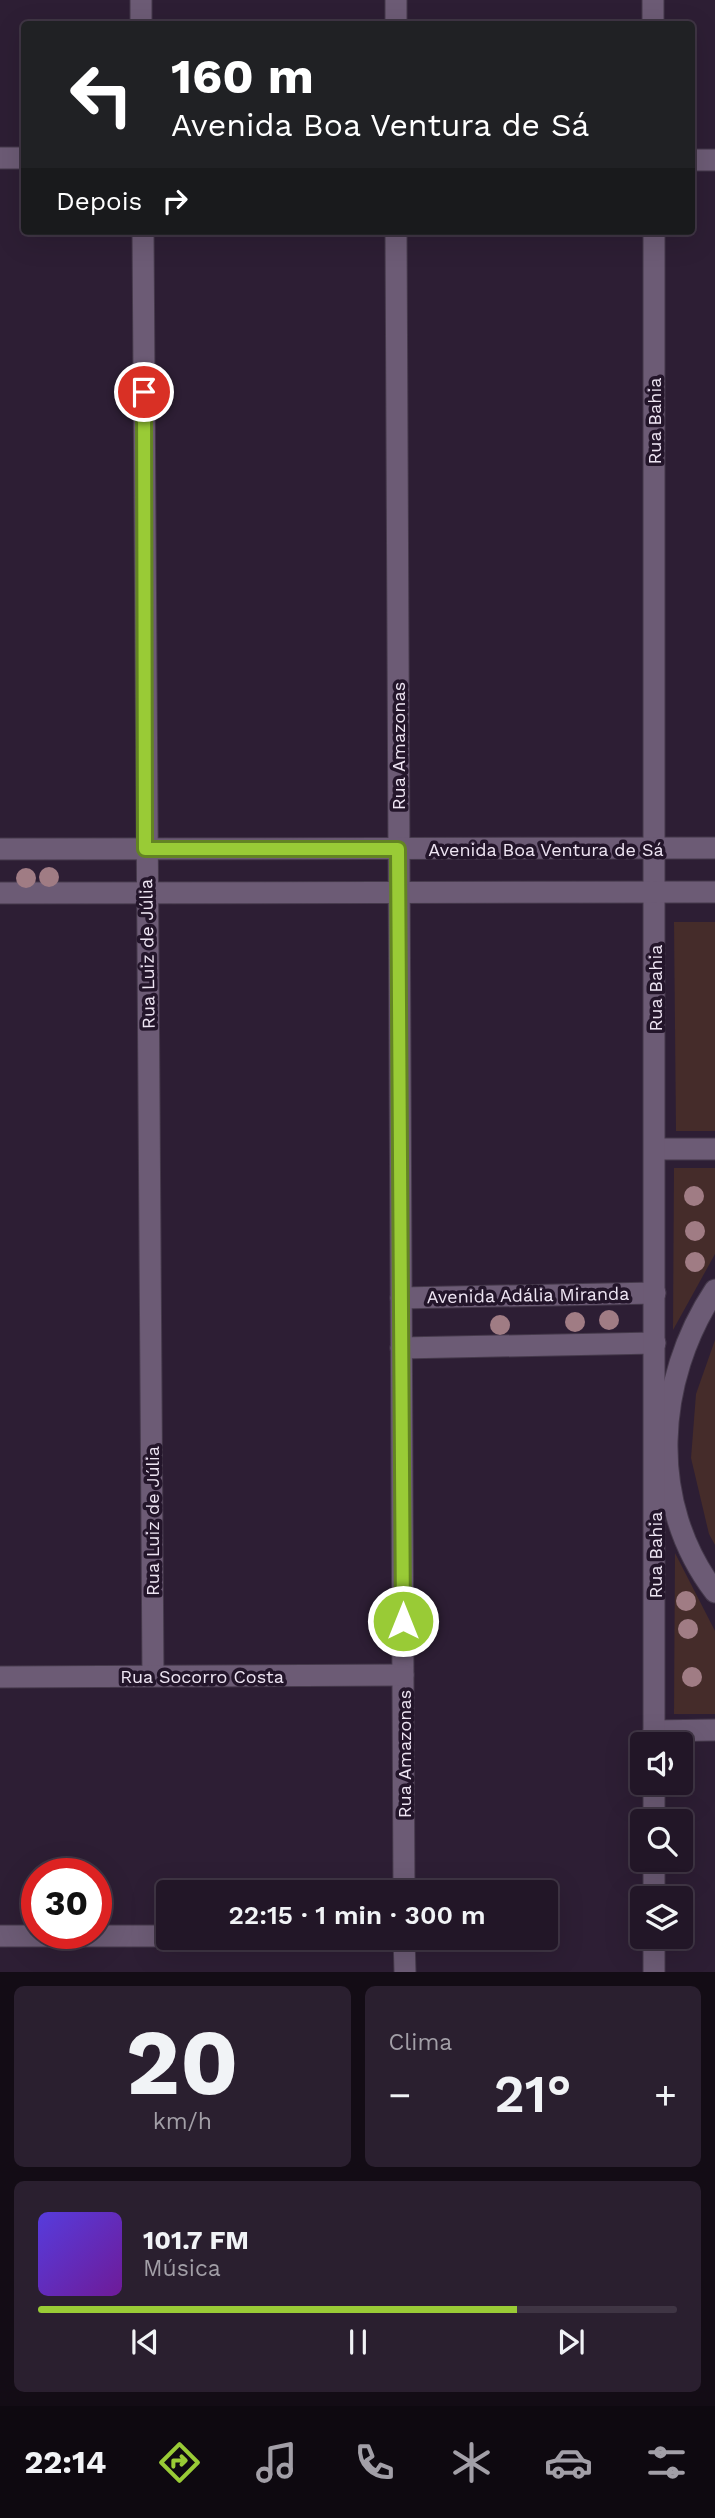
<!DOCTYPE html>
<html lang="pt">
<meta charset="utf-8">
<style>
body{margin:0;font-family:"Work Sans",sans-serif;background:#2a1f2f;color:#f1f3f6;height:100vh;display:flex;flex-direction:column;font-size:26px;white-space:nowrap}
*{box-sizing:border-box;margin:0}
p{font-size:23px;color:#a29fa7}
.icon{flex:none;width:38px;height:38px;fill:none;stroke:currentColor;stroke-width:2;stroke-linecap:round;stroke-linejoin:round}
.map{position:relative;height:1972px;overflow:hidden}
.sheet{display:flex;flex-direction:column;gap:14px;padding:14px;background:#130c15;flex:1}
.sheet>*{flex:none}
.banner{position:absolute;left:21px;top:21px;width:674px;height:214px;border-radius:7px;box-shadow:0 7px 28px #0002,0 0 0 2px #3f3544;background:#202124;color:#fff;overflow:hidden}
.buttons{position:absolute;left:630px;top:1732px;display:grid;gap:14px}
.buttons a{display:grid;place-items:center;width:63px;height:63px;border-radius:7px;background:#221627;box-shadow:0 7px 28px #0002,0 0 0 2px #3f3544;font-size:35px}
.speed{position:absolute;left:21px;top:1858px;display:flex;gap:14px;font-size:35px;font-weight:700;text-align:center}
.speed>*{display:grid;place-content:center;width:91px;height:91px;border-radius:50%;background:#221627;box-shadow:0 7px 28px #0002,0 0 0 2px #3f3544;line-height:1}
.speed .limit{border:10px solid #d22;background:#fff;color:#111}
.pin{position:absolute;display:grid;place-items:center;width:60px;height:60px;color:#fff;margin:-30px;border:4px solid #fff;border-radius:50%;box-shadow:0 2px 7px #0007}
.me{position:absolute;width:77px;margin:-38px;rotate:0deg;stroke-linejoin:round;filter:drop-shadow(0 0 5px #0008)}
.turn{display:flex;align-items:center;gap:24px;height:147px;padding:0 35px;font-size:32px}
.turn .icon{width:91px;height:91px;stroke-width:2.5}
.turn b{display:block;font-size:49px;line-height:60px}
.then{display:flex;align-items:center;height:66px;padding:0 35px;background:#0003;gap:14px;font-size:26px}
.big{font-size:52px;font-weight:600;line-height:1.1}
.sheet .tile{flex:1;display:flex;flex-direction:column;justify-content:center;gap:10px;min-width:0;padding:0 24px;border-radius:10px;background:#2a1f2f}
.sheet .dial{align-items:center;gap:0}
.dial b{font-size:91px;line-height:1}
.song{display:flex;align-items:center;gap:21px}
.cover{width:84px;height:84px;border-radius:10px;background:linear-gradient(135deg,hsl(250 70% 55%),hsl(280 70% 35%))}
.played{height:7px;border-radius:4px;background:linear-gradient(90deg,#99cb36 75%,#3f3544 75%)}
.keys{display:flex;justify-content:space-around;direction:ltr}
.heat{display:flex;justify-content:space-between;align-items:center;font-size:38px;direction:ltr}
.sheet .tiles{flex:1;display:grid;gap:14px;grid-template-columns:1fr 1fr}
.tile:last-child{grid-column:span 2}
.trip{position:absolute;left:156px;top:1880px;width:402px;height:70px;border-radius:7px;background:#221627;box-shadow:0 7px 28px #0002,0 0 0 2px #3f3544;font-weight:600;line-height:70px;text-align:center}
.tab-bar{display:flex;height:112px;justify-content:space-around;align-items:center;background:#0e0910;color:#a29fa7}
.tab-bar .icon{width:49px;height:49px}
.tab-bar .selected{color:#99cb36}
.tab-bar b{font-size:32px;color:#f1f3f6}
.map>svg:first-child{display:block}
</style>
<div class="map">
<svg width="715" height="1972" viewBox="0 0 715 1972">
<rect width="100%" height="100%" fill="#2d1e34"/>
<!-- green -->
<g fill="#452c2a">
<polygon points="674,922 715,922 715,1131 676,1131"/>
<polygon points="674,1168 715,1168 715,1254 673,1330"/>
<polygon points="715,1340 715,1545 709,1534 691,1458 696,1394"/>
<polygon points="675,1553 715,1631 715,1714 674,1714"/>
</g>
<g fill="none" stroke-linecap="round" stroke-linejoin="round">
<defs>
<g id="minor">
<polyline points="141,0 141,24"/>
<polyline points="396,0 396,24"/>
<polyline points="653,0 653,24"/>
<polyline points="0,158 24,158"/>
<polyline points="691,160 715,160"/>
<polyline points="143,231 153,1676"/>
<polyline points="396,231 404,1892"/>
<polyline points="655,1149 715,1149"/>
<path d="M715 1290C655 1380 647 1503 715 1592"/>
<polyline points="401,1298 655,1293"/>
<polyline points="401,1348 655,1343"/>
<polyline points="0,1677 403,1675"/>
<polyline points="654,1731 715,1730"/>
<polyline points="654,1745 654,231"/>
<polyline points="654,1822 654,1783"/>
<polyline points="654,1899 654,1860"/>
<polyline points="0,1936 168,1936"/>
<polyline points="404,1937 405,1972"/>
<polyline points="654,1972 654,1937"/>
</g>
<g id="tertiary">
<polyline points="0,849 715,848"/>
<polyline points="0,893 715,892"/>
</g>
</defs>
<!-- minor casing -->
<use href="#minor" stroke="#45394b" stroke-width="23"/>
<!-- tertiary casing -->
<use href="#tertiary" stroke="#45394b" stroke-width="23"/>
<!-- minor -->
<use href="#minor" stroke="#6c5b75" stroke-width="21"/>
<!-- tertiary -->
<use href="#tertiary" stroke="#6c5b75" stroke-width="21"/>
</g>
<!-- trees -->
<g fill="#a07c84">
<circle cx="49" cy="877" r="10"/>
<circle cx="26" cy="878" r="10"/>
<circle cx="694" cy="1196" r="10"/>
<circle cx="695" cy="1231" r="10"/>
<circle cx="695" cy="1262" r="10"/>
<circle cx="609" cy="1320" r="10"/>
<circle cx="575" cy="1322" r="10"/>
<circle cx="500" cy="1325" r="10"/>
<circle cx="686" cy="1601" r="10"/>
<circle cx="688" cy="1629" r="10"/>
<circle cx="692" cy="1677" r="10"/>
</g>
<g fill="none" stroke-linecap="round" stroke-linejoin="round">
<defs>
<polyline id="route" points="144,392 145,849 398,849 403,1621"/>
</defs>
<!-- route casing -->
<use href="#route" stroke="#638423" stroke-width="18"/>
<!-- route -->
<use href="#route" stroke="#99cb36" stroke-width="12"/>
</g>
<g text-anchor="middle" dominant-baseline="central" stroke-width="7" stroke-linejoin="round" paint-order="stroke">
<!-- street labels -->
<g font-size="18" fill="#eee5f3" stroke="#23152a">
<text transform="translate(654 421) rotate(-90)">Rua Bahia</text>
<text transform="translate(398 746) rotate(-90)">Rua Amazonas</text>
<text x="546" y="849">Avenida Boa Ventura de Sá</text>
<text transform="translate(147 954) rotate(-91)">Rua Luiz de Júlia</text>
<text transform="translate(655 988) rotate(-90)">Rua Bahia</text>
<text transform="translate(528 1295) rotate(-1)">Avenida Adália Miranda</text>
<text transform="translate(152 1521) rotate(-90)">Rua Luiz de Júlia</text>
<text transform="translate(655 1555) rotate(-90)">Rua Bahia</text>
<text x="202" y="1676">Rua Socorro Costa</text>
<text transform="translate(404 1754) rotate(-90)">Rua Amazonas</text>
</g>
</g>
</svg>
<div class="buttons">
<a><svg class="icon" aria-label="sound" viewBox="0 0 24 24"><path d="M4 9h4l5-4v14l-5-4H4zM17 9q2 3 0 6"/></svg></a>
<a><svg class="icon" aria-label="search" viewBox="0 0 24 24"><circle cx="10" cy="10" r="6"/><path d="M15 15l6 6"/></svg></a>
<a><svg class="icon" aria-label="layers" viewBox="0 0 24 24"><path d="M12 4l9 5-9 5-9-5zM3 14l9 5 9-5"/></svg></a>
</div>
<div class="speed"><div class="limit">30</div></div>
<div class="pin" style="left:144px;top:392px;background:#d93025"><svg class="icon" aria-label="arrive" viewBox="0 0 24 24"><path d="M6 21V4h12l-3 4 3 4H6"/></svg></div>
<svg class="me" style="left:403px;top:1621px" viewBox="-20 -20 40 40"><circle r="17" fill="#99cb36" stroke="#fff" stroke-width="3"/><path d="M0-11L8 9 0 5-8 9z" fill="#fff"/></svg>
<div class="trip">22:15 · 1 min · 300 m</div>
<div class="banner">
<div class="turn"><svg class="icon" aria-label="left" viewBox="0 0 24 24"><path d="M17 20v-9H6M10 6l-5 5 5 5"/></svg><div><b>160 m</b>Avenida Boa Ventura de Sá</div></div>
<div class="then">Depois<svg class="icon" aria-label="right" viewBox="0 0 24 24"><path d="M7 20v-9h11M14 6l5 5-5 5"/></svg></div>
</div>
</div>
<section class="sheet">
<div class="tiles">
<div class="tile dial"><b>20</b><p>km/h</p></div>
<div class="tile"><p>Clima</p>
<div class="heat"><a>−</a><b class="big">21°</b><a>+</a></div>
</div>
<div class="tile">
<div class="song"><i class="cover"></i><div><b>101.7 FM</b><p>Música</p></div></div>
<div class="played"></div>
<div class="keys"><svg class="icon" aria-label="previous" viewBox="0 0 24 24"><path d="M18 5L8 12l10 7zM5 5v14"/></svg><svg class="icon" aria-label="pause" viewBox="0 0 24 24"><path d="M8 5v14M16 5v14"/></svg><svg class="icon" aria-label="next" viewBox="0 0 24 24"><path d="M6 5l10 7-10 7zM19 5v14"/></svg></div>
</div>
</div>
</section>
<nav class="tab-bar">
<b>22:14</b>
<svg class="icon selected" aria-label="directions" viewBox="0 0 24 24"><path d="M12 3l9 9-9 9-9-9zM9 14v-3h6M13 9l2 2-2 2"/></svg>
<svg class="icon" aria-label="music" viewBox="0 0 24 24"><path d="M9 18V5l10-2v13"/><circle cx="6" cy="18" r="3"/><circle cx="16" cy="16" r="3"/></svg>
<svg class="icon" aria-label="phone" viewBox="0 0 24 24"><path d="M5 4h4l2 5-3 2q2 4 5 5l2-3 5 2v4C11 20 4 13 5 4z"/></svg>
<svg class="icon" aria-label="climate" viewBox="0 0 24 24"><path d="M12 3v18M4 7l16 10M4 17L20 7"/></svg>
<svg class="icon" aria-label="car" viewBox="0 0 24 24"><path d="M5 17H2v-5l4-1 3-4h7l3 4 3 1v5h-3M9 17h6M6 11h13"/><circle cx="7" cy="17" r="2"/><circle cx="17" cy="17" r="2"/></svg>
<svg class="icon" aria-label="filters" viewBox="0 0 24 24"><path d="M4 7h16M4 17h16"/><circle cx="9" cy="7" r="2"/><circle cx="15" cy="17" r="2"/></svg>
</nav>
